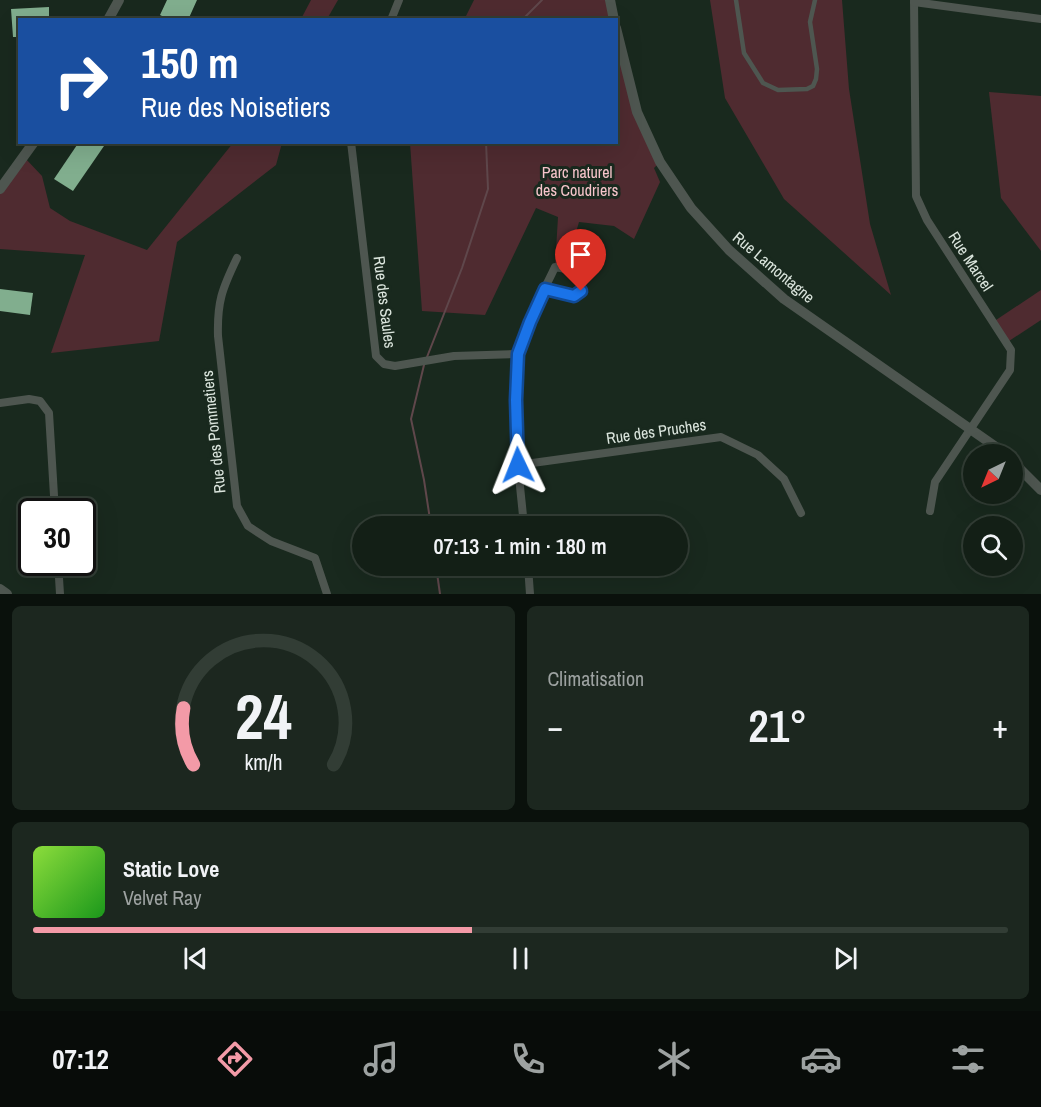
<!DOCTYPE html>
<html lang="fr">
<meta charset="utf-8">
<style>
body{margin:0;font-family:"Archivo Narrow",sans-serif;background:#1c271f;color:#f1f3f6;height:100vh;display:flex;flex-direction:column;font-size:22px;white-space:nowrap}
*{box-sizing:border-box;margin:0}
p{font-size:20px;color:#9da2a1}
.icon{flex:none;width:33px;height:33px;fill:none;stroke:currentColor;stroke-width:2;stroke-linecap:round;stroke-linejoin:round}
.map{position:relative;height:594px;overflow:hidden}
.sheet{display:flex;flex-direction:column;gap:12px;padding:12px;background:#0a110c;flex:1}
.sheet>*{flex:none}
.hud{position:absolute;left:18px;top:18px;width:600px;height:126px;border-radius:0px;box-shadow:0 6px 24px #0002,0 0 0 2px #323d35;background:#1a4fa0;color:#fff;overflow:hidden}
.needle{width:39px;rotate:223deg}
.fabs{position:absolute;left:963px;top:444px;display:grid;gap:12px}
.fabs a{display:grid;place-items:center;width:60px;height:60px;border-radius:50%;background:#131f16;box-shadow:0 6px 24px #0002,0 0 0 2px #323d35;font-size:30px}
.speed{position:absolute;left:18px;top:498px;display:flex;gap:12px;font-size:30px;font-weight:700;text-align:center}
.speed>*{display:grid;place-content:center;width:78px;height:78px;border-radius:50%;background:#131f16;box-shadow:0 6px 24px #0002,0 0 0 2px #323d35;line-height:1}
.speed .limit{border:3px solid #111;border-radius:9px;background:#fff;color:#111}
.pin{position:absolute;display:grid;place-items:center;width:51px;height:51px;color:#fff;margin:-62px -26px;border-radius:50% 50% 50% 0;rotate:-45deg;box-shadow:0 0 6px #0007}
.pin .icon{rotate:45deg}
.me{position:absolute;width:66px;margin:-33px;rotate:358deg;stroke-linejoin:round;filter:drop-shadow(0 0 4px #0008)}
.turn{display:flex;align-items:center;gap:21px;height:126px;padding:0 24px;font-size:27px}
.turn .icon{width:78px;height:78px;stroke-width:2.5}
.turn b{display:block;font-size:42px;line-height:51px}
.big{font-size:45px;font-weight:600;line-height:1.1}
.sheet .tile{flex:1;display:flex;flex-direction:column;justify-content:center;gap:9px;min-width:0;padding:0 21px;border-radius:9px;background:#1c271f}
.sheet .dial{align-items:center;gap:0}
.dial svg{height:156px;overflow:visible;fill:none;stroke:#323d35;stroke-width:7;stroke-linecap:round;text-anchor:middle}
.dial text{fill:#f1f3f6;stroke:none}
.song{display:flex;align-items:center;gap:18px}
.cover{width:72px;height:72px;border-radius:9px;background:linear-gradient(135deg,hsl(90 70% 55%),hsl(120 70% 35%))}
.played{height:6px;border-radius:3px;background:linear-gradient(90deg,#f39aa7 45%,#323d35 45%)}
.keys{display:flex;justify-content:space-around;direction:ltr}
.heat{display:flex;justify-content:space-between;align-items:center;font-size:33px;direction:ltr}
.sheet .tiles{flex:1;display:grid;gap:12px;grid-template-columns:1fr 1fr}
.tile:last-child{grid-column:span 2}
.trip{position:absolute;left:352px;top:516px;width:336px;height:60px;border-radius:30px;background:#131f16;box-shadow:0 6px 24px #0002,0 0 0 2px #323d35;font-weight:600;line-height:60px;text-align:center}
.tab-bar{display:flex;height:96px;justify-content:space-around;align-items:center;background:#080c09;color:#9da2a1}
.tab-bar .icon{width:42px;height:42px}
.tab-bar .active{color:#f39aa7}
.tab-bar b{font-size:27px;color:#f1f3f6}
.map>svg:first-child{display:block}
</style>
<div class="map">
<svg width="1041" height="594" viewBox="0 0 1041 594">
<rect width="100%" height="100%" fill="#19291e"/>
<!-- green -->
<g fill="#4f2b30">
<polygon points="311,0 338,0 327,19 301,19"/>
<polygon points="474,0 610,0 614,20 464,20"/>
<polygon points="710,0 842,0 849,89 870,224 891,295 784,199 725,98"/>
<polygon points="617,28 637,112 660,162 654,168 660,182 634,239 614,226 579,222 566,267 555,267 558,217 536,208 485,315 422,311 410,143 616,142"/>
<polygon points="989,92 1041,96 1041,251 1001,198"/>
<polygon points="233,143 282,143 276,165 177,242 159,341 51,353 85,255 0,249 0,194 25,158 42,176 50,208 70,221 147,250"/>
<polygon points="1041,290 1041,320 1006,343 993,322"/>
</g>
<g fill="none" stroke-linecap="round" stroke-linejoin="round">
<!-- stream -->
<g stroke="#5f474b" stroke-width="2">
<polyline points="522,20 542,0"/>
<polyline points="427,357 462,268 488,189 486,142"/>
<polyline points="424,365 411,419 424,480 431,526"/>
<polyline points="436,566 440,594"/>
</g>
</g>
<!-- building -->
<g fill="#81ae8e">
<polygon points="167,0 197,0 188,20 160,20 162,16 160,15"/>
<polygon points="49,7 49,20 20,20 20,37 13,37 11,9"/>
<polygon points="79,142 99,142 104,146 73,191 54,179"/>
<polygon points="0,289 33,293 30,315 0,311"/>
</g>
<g fill="none" stroke-linecap="round" stroke-linejoin="round">
<!-- service -->
<polyline stroke="#4e5650" stroke-width="4.5" points="736,0 744,53 763,83 778,90 807,89 813,86 816,79 817,69 810,22 815,0"/>
<!-- minor -->
<g stroke="#4e5650" stroke-width="8">
<polyline points="914,0 916,196 927,220 1011,350 1010,370 935,482 930,511"/>
<polyline points="914,2 1041,19"/>
<polyline points="391,20 399,0"/>
<polyline points="351,142 376,356 384,364 395,366 454,356 518,354"/>
<path d="M237 258C222 289 217 302 218 336L237 506 248 526 271 541 315 558 327 594"/>
<polyline points="0,403 29,399 40,401 49,413 55,512"/>
<polyline points="518,465 721,437 758,455 784,479 801,513"/>
<path d="M524 526C519 473 510 409 518 356 521 331 544 291 555 267L577 271 583 280 581 291 574 296 545 289"/>
<polyline points="58,562 60,594"/>
<polyline points="528,566 530,594"/>
</g>
<!-- tertiary -->
<g stroke="#4e5650" stroke-width="10">
<polyline points="610,0 614,20"/>
<polyline points="108,20 119,0"/>
<polyline points="616,28 637,112 660,162 691,208 729,250 784,299 1006,454"/>
<polyline points="0,189 34,142"/>
<polyline points="1012,461 1041,490"/>
<polyline points="0,589 7,594"/>
</g>
</g>
<g fill="none" stroke-linecap="round" stroke-linejoin="round">
<defs>
<polyline id="route" points="518,465 516,400 518,354 530,322 545,289 574,296 581,291"/>
</defs>
<!-- route casing -->
<use href="#route" stroke="#114b97" stroke-width="15"/>
<!-- route -->
<use href="#route" stroke="#1a73e8" stroke-width="10"/>
</g>
<g text-anchor="middle" dominant-baseline="central" stroke-width="6" stroke-linejoin="round" paint-order="stroke">
<!-- park labels -->
<g font-size="16" fill="#f7c5cb" stroke="#19291e">
<text x="577" y="172">Parc naturel<tspan x="577" dy="18">des Coudriers</tspan></text>
</g>
<!-- street labels -->
<g font-size="16" fill="#dbe5dd" stroke="#19291e">
<text transform="translate(971 261) rotate(57)">Rue Marcel</text>
<text transform="translate(774 267) rotate(40)">Rue Lamontagne</text>
<text transform="translate(385 302) rotate(83)">Rue des Saules</text>
<text transform="translate(656 431) rotate(-8)">Rue des Pruches</text>
<text transform="translate(213 432) rotate(-96)">Rue des Pommetiers</text>
</g>
</g>
</svg>
<div class="fabs">
<a><svg class="needle" viewBox="-14 -14 28 28"><path d="M0-13l5 13h-10z" fill="#e53935"/><path d="M0 13l5-13h-10z" fill="#9da2a1"/></svg></a>
<a><svg class="icon" aria-label="search" viewBox="0 0 24 24"><circle cx="10" cy="10" r="6"/><path d="M15 15l6 6"/></svg></a>
</div>
<div class="speed"><div class="limit">30</div></div>
<div class="pin" style="left:581px;top:291px;background:#d93025"><svg class="icon" aria-label="arrive" viewBox="0 0 24 24"><path d="M6 21V4h12l-3 4 3 4H6"/></svg></div>
<svg class="me" style="left:518px;top:465px" viewBox="-20 -20 40 40"><path d="M0-17L14 15 0 8-14 15z" fill="#1a73e8" stroke="#fff" stroke-width="4"/></svg>
<div class="trip">07:13 · 1 min · 180 m</div>
<div class="hud">
<div class="turn"><svg class="icon" aria-label="right" viewBox="0 0 24 24"><path d="M7 20v-9h11M14 6l5 5-5 5"/></svg><div><b>150 m</b>Rue des Noisetiers</div></div>
</div>
</div>
<section class="sheet">
<div class="tiles">
<div class="tile dial"><svg viewBox="0 0 100 80">
<path d="M14 69A42 42 0 1 1 86 69"/>
<path d="M14 69A42 42 0 0 1 9 40" stroke="#f39aa7"/>
<text x="50" y="56" font-size="32" font-weight="700">24</text>
<text x="50" y="72" font-size="11">km/h</text>
</svg></div>
<div class="tile"><p>Climatisation</p>
<div class="heat"><a>−</a><b class="big">21°</b><a>+</a></div>
</div>
<div class="tile">
<div class="song"><i class="cover"></i><div><b>Static Love</b><p>Velvet Ray</p></div></div>
<div class="played"></div>
<div class="keys"><svg class="icon" aria-label="previous" viewBox="0 0 24 24"><path d="M18 5L8 12l10 7zM5 5v14"/></svg><svg class="icon" aria-label="pause" viewBox="0 0 24 24"><path d="M8 5v14M16 5v14"/></svg><svg class="icon" aria-label="next" viewBox="0 0 24 24"><path d="M6 5l10 7-10 7zM19 5v14"/></svg></div>
</div>
</div>
</section>
<nav class="tab-bar">
<b>07:12</b>
<svg class="icon active" aria-label="directions" viewBox="0 0 24 24"><path d="M12 3l9 9-9 9-9-9zM9 14v-3h6M13 9l2 2-2 2"/></svg>
<svg class="icon" aria-label="music" viewBox="0 0 24 24"><path d="M9 18V5l10-2v13"/><circle cx="6" cy="18" r="3"/><circle cx="16" cy="16" r="3"/></svg>
<svg class="icon" aria-label="phone" viewBox="0 0 24 24"><path d="M5 4h4l2 5-3 2q2 4 5 5l2-3 5 2v4C11 20 4 13 5 4z"/></svg>
<svg class="icon" aria-label="climate" viewBox="0 0 24 24"><path d="M12 3v18M4 7l16 10M4 17L20 7"/></svg>
<svg class="icon" aria-label="car" viewBox="0 0 24 24"><path d="M5 17H2v-5l4-1 3-4h7l3 4 3 1v5h-3M9 17h6M6 11h13"/><circle cx="7" cy="17" r="2"/><circle cx="17" cy="17" r="2"/></svg>
<svg class="icon" aria-label="filters" viewBox="0 0 24 24"><path d="M4 7h16M4 17h16"/><circle cx="9" cy="7" r="2"/><circle cx="15" cy="17" r="2"/></svg>
</nav>
